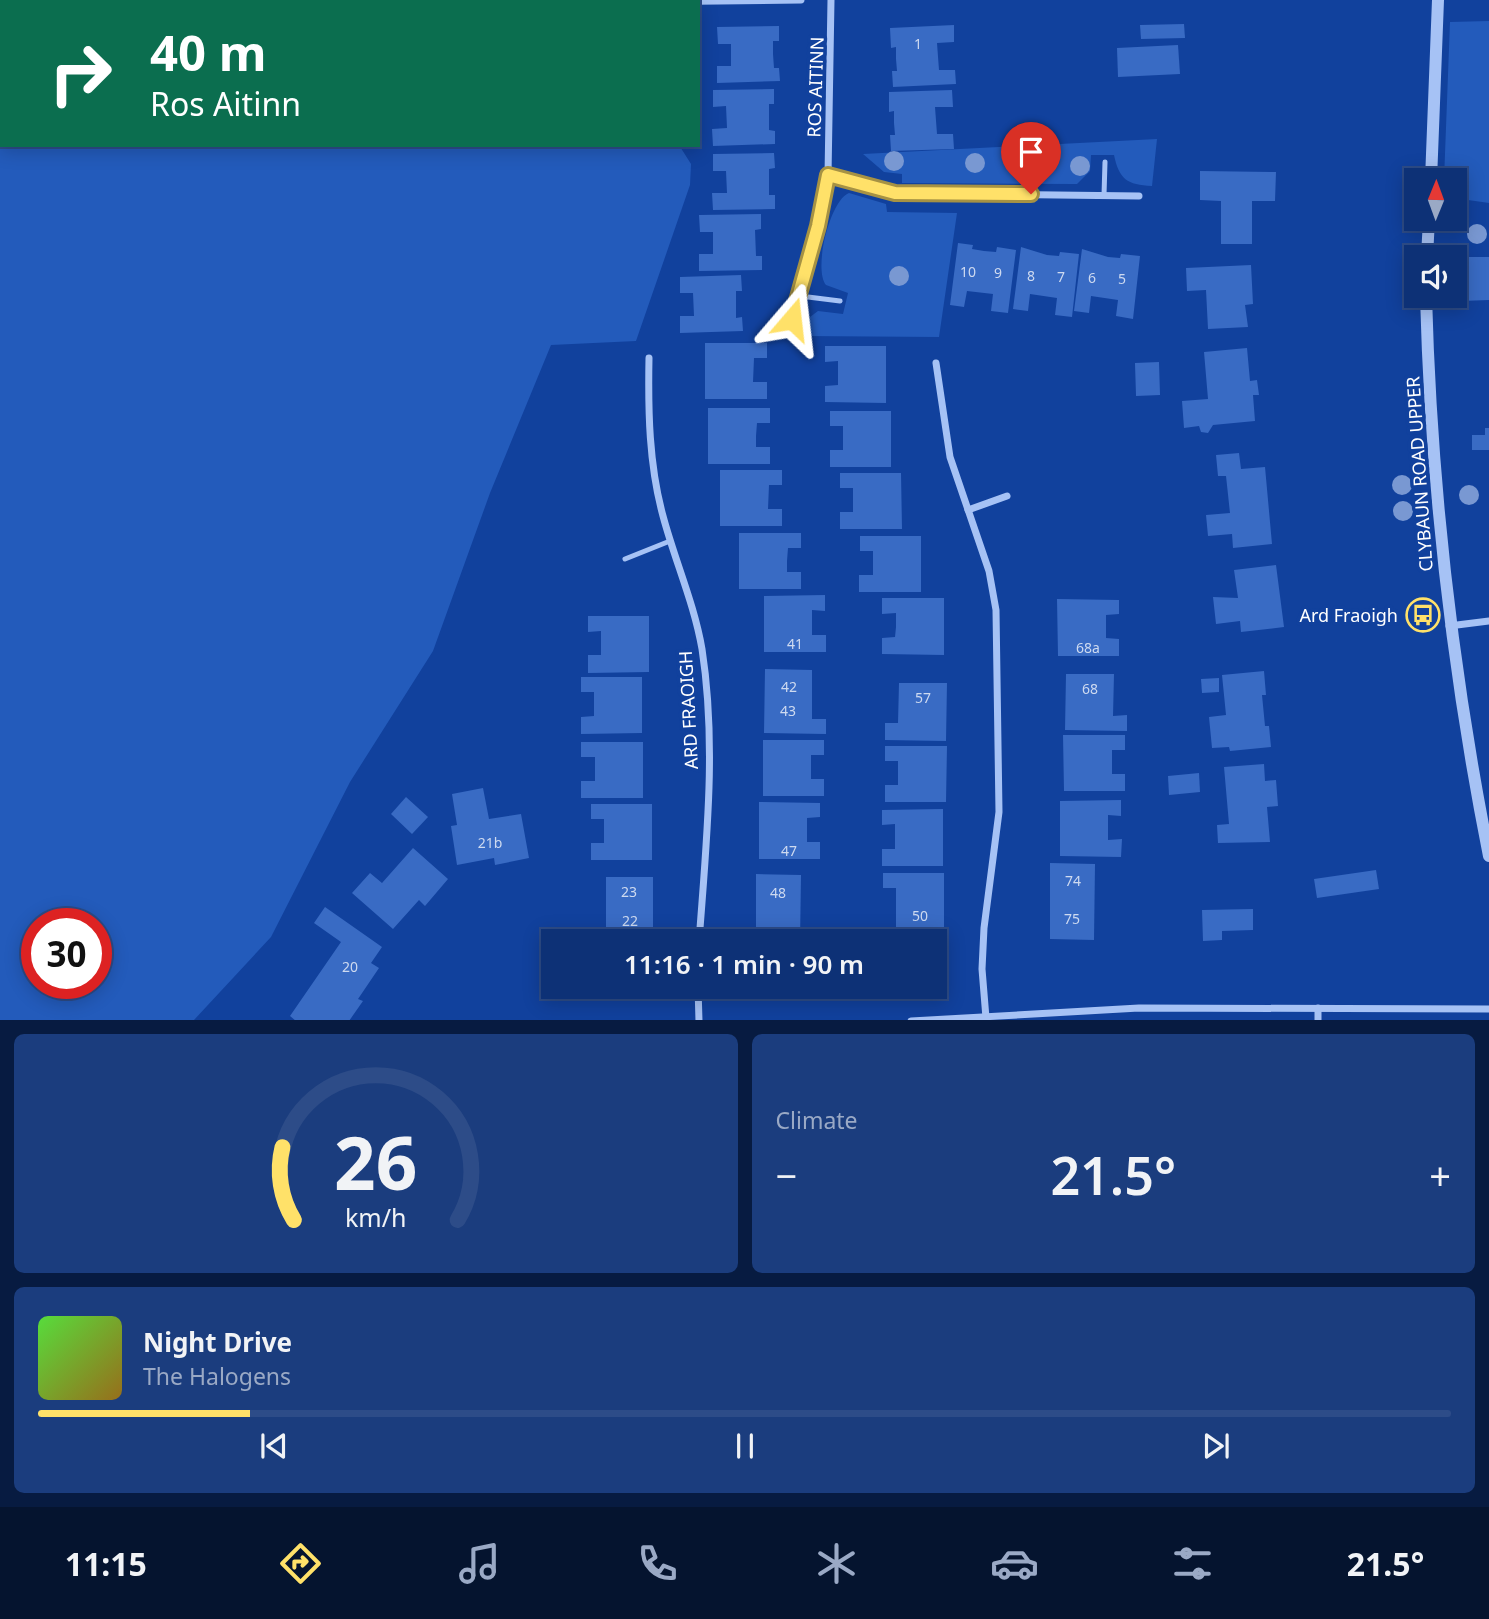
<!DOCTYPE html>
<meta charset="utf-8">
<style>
body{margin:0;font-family:"Noto Sans",sans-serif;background:#1b3d7e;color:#f1f3f6;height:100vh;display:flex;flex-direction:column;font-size:26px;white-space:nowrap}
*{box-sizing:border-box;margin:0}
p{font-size:23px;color:#9aa9c5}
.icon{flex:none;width:38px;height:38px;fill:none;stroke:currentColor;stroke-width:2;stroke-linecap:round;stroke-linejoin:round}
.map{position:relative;height:1020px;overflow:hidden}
.panel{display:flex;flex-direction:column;gap:14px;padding:14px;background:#071b41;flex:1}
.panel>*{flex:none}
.hud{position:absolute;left:0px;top:0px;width:700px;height:147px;box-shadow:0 4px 18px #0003,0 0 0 2px #2d4c88;background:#0b6e4f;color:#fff;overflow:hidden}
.needle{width:46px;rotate:1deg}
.fabs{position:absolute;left:1404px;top:168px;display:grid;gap:14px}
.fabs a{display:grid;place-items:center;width:63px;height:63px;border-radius:0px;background:#0d3176;box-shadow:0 4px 18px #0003,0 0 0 2px #2d4c88;font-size:35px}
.speed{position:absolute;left:21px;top:908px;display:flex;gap:14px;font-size:35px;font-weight:700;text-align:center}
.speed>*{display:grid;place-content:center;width:91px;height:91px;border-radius:50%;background:#0d3176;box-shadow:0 4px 18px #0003,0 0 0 2px #2d4c88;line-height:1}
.speed .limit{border:10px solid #d22;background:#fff;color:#111}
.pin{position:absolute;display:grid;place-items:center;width:60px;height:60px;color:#fff;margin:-72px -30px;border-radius:50% 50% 50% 0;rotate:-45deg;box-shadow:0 0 7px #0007}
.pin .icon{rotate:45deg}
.me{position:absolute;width:77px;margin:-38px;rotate:17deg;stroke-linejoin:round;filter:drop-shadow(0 0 5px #0008)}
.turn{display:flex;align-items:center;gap:24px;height:147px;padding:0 35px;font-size:32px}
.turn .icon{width:91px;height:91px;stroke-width:2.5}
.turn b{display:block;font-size:49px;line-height:60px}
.big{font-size:52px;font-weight:600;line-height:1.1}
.panel .widget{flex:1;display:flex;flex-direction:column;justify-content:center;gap:10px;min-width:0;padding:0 24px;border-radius:10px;background:#1b3d7e}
.panel .dial{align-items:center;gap:0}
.dial svg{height:182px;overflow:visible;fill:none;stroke:#2d4c88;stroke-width:7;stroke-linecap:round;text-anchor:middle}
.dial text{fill:#f1f3f6;stroke:none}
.song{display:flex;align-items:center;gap:21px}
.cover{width:84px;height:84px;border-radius:10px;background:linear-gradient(135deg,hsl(110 70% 55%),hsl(40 70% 35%))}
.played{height:7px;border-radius:4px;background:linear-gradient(90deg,#ffe169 15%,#2d4c88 15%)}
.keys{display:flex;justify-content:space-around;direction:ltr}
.heat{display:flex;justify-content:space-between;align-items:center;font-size:38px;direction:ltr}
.panel .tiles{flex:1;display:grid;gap:14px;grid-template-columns:1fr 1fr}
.widget:last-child{grid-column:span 2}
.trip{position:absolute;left:541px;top:929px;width:406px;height:70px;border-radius:0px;background:#0d3176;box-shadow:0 4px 18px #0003,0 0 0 2px #2d4c88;font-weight:600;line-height:70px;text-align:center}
.dock{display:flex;height:112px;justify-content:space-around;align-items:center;background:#05142f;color:#9aa9c5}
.dock .icon{width:49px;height:49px}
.dock .active{color:#ffe169}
.dock b{font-size:32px;color:#f1f3f6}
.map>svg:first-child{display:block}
</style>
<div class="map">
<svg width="1489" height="1021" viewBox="0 0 1489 1021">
<rect width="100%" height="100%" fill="#11419d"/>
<!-- green -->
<g fill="#235bbb" fill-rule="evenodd">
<path d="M0 0H185L2 2V145H679L691 164 690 185 636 341 551 345 490 493 433 651 350 782 271 937 194 1020H0ZM96 924V984H37V924Z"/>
<polygon points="1489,21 1489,203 1454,198 1454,180 1444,180 1450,22"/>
<path d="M1157 139 1152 186C1127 185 1119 179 1114 155H1091L1090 171 1077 184 902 183V174L884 172 863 154Z"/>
<path d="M849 193 886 204 887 212 957 213 939 337 803 336 810 317 818 311 843 314 848 293 826 285C813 269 830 200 849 193Z"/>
</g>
<!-- building -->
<g fill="#396bc4">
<polygon points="1184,24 1185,38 1141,39 1140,25"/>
<polygon points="954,25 954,42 937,43 939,70 955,70 956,84 893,87 892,71 897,71 896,59 896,47 891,48 890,28"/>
<polygon points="779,26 779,41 773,41 773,54 774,68 779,68 780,81 717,83 717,66 731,66 731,44 718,44 717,27"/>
<polygon points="1178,45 1180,74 1118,77 1117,48"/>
<polygon points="774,89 774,104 769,104 769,130 775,131 775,144 713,146 712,129 727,128 726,106 713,107 713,90"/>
<polygon points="952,90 953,107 935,107 937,134 953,134 954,149 891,151 890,135 895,135 894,123 894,111 889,112 889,92"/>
<polygon points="774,153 775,168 769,169 769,195 775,195 775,209 713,210 712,193 727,193 726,171 713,171 713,154"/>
<polygon points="1200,171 1276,172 1275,201 1252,201 1252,244 1221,244 1221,201 1200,200"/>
<polygon points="761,214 761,229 755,230 756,256 762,256 762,270 699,271 699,254 713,254 713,232 700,232 699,215"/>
<polygon points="958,243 973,245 972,249 984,251 996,252 997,247 1016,250 1008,313 991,311 993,294 967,291 964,307 950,305"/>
<polygon points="1021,247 1047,255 1059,256 1060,252 1079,254 1072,317 1055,315 1057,298 1030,294 1028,311 1013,309"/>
<polygon points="1082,249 1108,257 1120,258 1121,254 1140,256 1133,319 1116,316 1118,300 1091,296 1089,313 1074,311"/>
<polygon points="1469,257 1489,257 1489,300 1461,301 1461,272 1469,272"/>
<polygon points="1251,265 1253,304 1245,305 1248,327 1208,329 1206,290 1187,291 1186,268"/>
<polygon points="741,275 742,291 736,291 736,318 742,317 743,331 680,333 680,316 694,316 693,293 680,293 680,277"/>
<polygon points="705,343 767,343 767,358 754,358 753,382 767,382 767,399 705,399"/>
<polygon points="825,346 886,346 886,403 825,402 825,386 838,385 838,361 825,362"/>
<polygon points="1247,348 1250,381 1257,380 1259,395 1253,395 1255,421 1213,425 1208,433 1201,432 1199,426 1184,428 1182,401 1208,399 1204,352"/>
<polygon points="1159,362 1160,395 1136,396 1135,363"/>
<polygon points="708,408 770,408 770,423 757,423 756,436 756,447 770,447 770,464 708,464"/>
<polygon points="830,411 891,411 891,467 830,467 830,450 843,450 843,426 830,426"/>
<polygon points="1485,428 1489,428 1489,450 1472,450 1472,435 1485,435"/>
<polygon points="1239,453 1241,469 1265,467 1272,544 1233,548 1232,534 1208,536 1206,515 1230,513 1226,476 1218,476 1216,455"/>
<polygon points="720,470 782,470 782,485 769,485 768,509 782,509 782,526 720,526"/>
<polygon points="840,473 901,473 902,529 840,529 840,512 853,512 853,488 840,488"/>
<polygon points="739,533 801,533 801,548 788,548 787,561 787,572 801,572 801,589 739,589"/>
<polygon points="860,536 921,536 921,592 859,592 859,575 873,575 873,551 860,551"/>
<polygon points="1276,565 1284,627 1241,632 1240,621 1216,624 1213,597 1238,598 1234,570"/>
<polygon points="825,595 825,611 812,610 812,635 826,635 826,652 764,652 764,596"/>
<polygon points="882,598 944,598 944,655 882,654 882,638 895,637 896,627 896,613 882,614"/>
<polygon points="1057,599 1119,600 1119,614 1106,615 1106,638 1119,639 1119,656 1058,656"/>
<polygon points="588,616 649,616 649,672 588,673 588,655 601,655 601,631 588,632"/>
<polygon points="765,669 812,670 812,719 826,719 826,734 764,733"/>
<polygon points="1264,671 1266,695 1262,695 1265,726 1269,726 1271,747 1230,751 1229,747 1212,748 1209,717 1226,715 1222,675"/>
<polygon points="1066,674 1114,674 1113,716 1127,715 1127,731 1065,730"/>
<polygon points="581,677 642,677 642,733 581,734 581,717 594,716 594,692 581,692"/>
<polygon points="1219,678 1219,692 1202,693 1201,679"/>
<polygon points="899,683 947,683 946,741 885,740 885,723 898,723"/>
<polygon points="1063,735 1125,735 1125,750 1112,750 1112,774 1125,774 1125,791 1064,791"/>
<polygon points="763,740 824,740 824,755 811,755 811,779 824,779 824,796 763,796"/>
<polygon points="581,742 643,742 643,798 581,798 581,781 595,781 595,757 581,757"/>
<polygon points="885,746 947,746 946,802 885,802 885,785 898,785 898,761 885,761"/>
<polygon points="1264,764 1265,781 1276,780 1278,806 1267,807 1270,842 1218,843 1217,825 1229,824 1224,767"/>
<polygon points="1199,773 1200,792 1169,795 1168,776"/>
<polygon points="483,788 489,819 521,814 529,858 495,865 494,858 457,865 451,826 457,825 452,794"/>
<polygon points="406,797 428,817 412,834 391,814"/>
<polygon points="1121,800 1121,816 1108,815 1108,840 1122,839 1121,857 1060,856 1060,801"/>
<polygon points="759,802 820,803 820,817 807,818 807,842 820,842 820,859 759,859"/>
<polygon points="591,804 652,804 652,860 591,860 591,843 604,843 604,819 591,819"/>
<polygon points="943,809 943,866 882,866 882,849 895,849 895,824 882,825 882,810"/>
<polygon points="413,848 448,879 425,906 419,900 393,929 352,893 370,873 382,883"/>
<polygon points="1050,863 1095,864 1094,940 1050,939"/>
<polygon points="1376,870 1379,889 1317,898 1314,879"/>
<polygon points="883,873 944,873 944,929 896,928 896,888 883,888"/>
<polygon points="756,874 801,875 800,942 756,941"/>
<polygon points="606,877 653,877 653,934 606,935"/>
<polygon points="325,907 382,947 371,963 379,968 358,999 363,1001 349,1021 296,1021 290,1016 341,942 314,923"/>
<polygon points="1253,909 1253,930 1222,931 1222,940 1203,941 1202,910"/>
</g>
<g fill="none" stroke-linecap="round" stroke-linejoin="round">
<!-- service -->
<g stroke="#a6c2f5" stroke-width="5">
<polyline points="1104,195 1105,162"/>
<polyline points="800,296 840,301"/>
<polyline points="625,559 670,541"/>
</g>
<!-- minor -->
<g stroke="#a6c2f5" stroke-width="7">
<polyline points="629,2 801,0"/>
<polyline points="828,175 895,193 1139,196"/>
<polyline points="792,319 819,226 828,175 831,0"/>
<path d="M649 358C648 411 649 465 663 516 675 561 694 603 702 649 717 746 706 845 699 942"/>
<polyline points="936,363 950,457 989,571 996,610 999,812 984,928 982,969 986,1018"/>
<polyline points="968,510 1007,496"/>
<polyline points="1449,626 1489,621"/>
<polyline points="698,987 699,1021"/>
<polyline points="911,1021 1139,1008 1489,1009"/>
<polyline points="1318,1021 1318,1008"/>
</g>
<!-- tertiary -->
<g stroke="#a6c2f5" stroke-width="12">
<polyline points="1431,180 1438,0"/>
<polyline points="1427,257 1429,219"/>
<path d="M1426 296C1431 485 1452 670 1489 856"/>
</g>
</g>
<!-- trees -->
<g fill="#7998d2">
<circle cx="894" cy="161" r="10"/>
<circle cx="975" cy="163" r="10"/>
<circle cx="1040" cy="163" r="10"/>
<circle cx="1080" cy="166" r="10"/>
<circle cx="1477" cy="234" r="10"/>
<circle cx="899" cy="276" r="10"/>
<circle cx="1402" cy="485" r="10"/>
<circle cx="1469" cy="495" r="10"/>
<circle cx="1403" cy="511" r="10"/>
</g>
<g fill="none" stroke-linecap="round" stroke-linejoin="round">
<defs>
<polyline id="route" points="792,319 818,226 828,175 895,193 1031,194"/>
</defs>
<!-- route casing -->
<use href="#route" stroke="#a69244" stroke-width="18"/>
<!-- route -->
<use href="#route" stroke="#ffe169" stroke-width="12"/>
</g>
<!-- icons -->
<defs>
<symbol id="bus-ring" viewBox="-11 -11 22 22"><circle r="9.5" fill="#11419d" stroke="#ffe169" stroke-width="1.5"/><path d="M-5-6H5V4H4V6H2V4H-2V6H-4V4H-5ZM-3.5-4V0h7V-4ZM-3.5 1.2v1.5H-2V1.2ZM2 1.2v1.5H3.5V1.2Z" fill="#ffe169"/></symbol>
</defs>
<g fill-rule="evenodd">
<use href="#bus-ring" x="1404" y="596" width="38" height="38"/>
</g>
<g text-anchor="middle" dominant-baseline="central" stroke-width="7" stroke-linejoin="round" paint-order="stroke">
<!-- number labels -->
<g font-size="14" fill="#cedaf0">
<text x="918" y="43">1</text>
<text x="968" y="271">10</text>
<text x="998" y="272">9</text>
<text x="1031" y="275">8</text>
<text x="1061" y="276">7</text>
<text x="1092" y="277">6</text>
<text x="1122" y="278">5</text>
<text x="795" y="643">41</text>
<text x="1088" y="647">68a</text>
<text x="789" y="686">42</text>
<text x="1090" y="688">68</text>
<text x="923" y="697">57</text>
<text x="788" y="710">43</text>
<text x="490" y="842">21b</text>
<text x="789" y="850">47</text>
<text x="1073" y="880">74</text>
<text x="629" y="891">23</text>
<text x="778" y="892">48</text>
<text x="920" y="915">50</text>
<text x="1072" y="918">75</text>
<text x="630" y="920">22</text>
<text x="350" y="966">20</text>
</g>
<!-- street labels -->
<g font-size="18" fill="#fff" stroke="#11419d">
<text transform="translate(815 87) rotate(-88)">ROS AITINN</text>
<text transform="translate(1419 474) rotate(-94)">CLYBAUN ROAD UPPER</text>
<text transform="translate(688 710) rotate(-93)">ARD FRAOIGH</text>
</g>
<!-- poi labels -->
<g font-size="18" fill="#fff" stroke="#11419d" text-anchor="end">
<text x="1398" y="615">Ard Fraoigh</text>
</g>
</g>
</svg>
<div class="fabs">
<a><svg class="needle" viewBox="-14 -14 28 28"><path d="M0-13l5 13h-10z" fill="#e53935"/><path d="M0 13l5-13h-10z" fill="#9aa9c5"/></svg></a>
<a><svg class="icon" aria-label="sound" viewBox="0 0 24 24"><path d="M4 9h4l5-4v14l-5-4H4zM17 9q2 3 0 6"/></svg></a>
</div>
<div class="speed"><div class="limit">30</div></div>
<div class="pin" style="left:1031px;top:194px;background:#d93025"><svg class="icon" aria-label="arrive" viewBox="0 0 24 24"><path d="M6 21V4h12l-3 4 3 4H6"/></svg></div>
<svg class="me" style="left:792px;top:319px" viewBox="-20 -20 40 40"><path d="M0-17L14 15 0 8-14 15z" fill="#ffe169" stroke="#fff" stroke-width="4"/></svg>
<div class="trip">11:16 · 1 min · 90 m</div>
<div class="hud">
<div class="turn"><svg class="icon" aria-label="right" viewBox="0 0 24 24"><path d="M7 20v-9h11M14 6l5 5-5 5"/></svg><div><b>40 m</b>Ros Aitinn</div></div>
</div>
</div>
<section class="panel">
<div class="tiles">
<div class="widget dial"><svg viewBox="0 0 100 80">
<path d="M14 69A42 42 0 1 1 86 69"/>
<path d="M14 69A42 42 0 0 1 9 37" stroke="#ffe169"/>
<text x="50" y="56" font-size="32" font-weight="700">26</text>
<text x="50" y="72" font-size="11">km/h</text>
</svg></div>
<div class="widget"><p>Climate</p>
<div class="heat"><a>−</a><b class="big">21.5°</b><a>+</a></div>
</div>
<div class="widget">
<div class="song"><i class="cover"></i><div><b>Night Drive</b><p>The Halogens</p></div></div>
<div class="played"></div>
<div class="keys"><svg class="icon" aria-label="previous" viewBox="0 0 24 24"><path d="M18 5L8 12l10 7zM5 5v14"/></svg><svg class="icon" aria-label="pause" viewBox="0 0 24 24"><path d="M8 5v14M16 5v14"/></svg><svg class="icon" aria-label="next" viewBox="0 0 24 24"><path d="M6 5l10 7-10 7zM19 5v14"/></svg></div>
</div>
</div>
</section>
<nav class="dock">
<b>11:15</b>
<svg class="icon active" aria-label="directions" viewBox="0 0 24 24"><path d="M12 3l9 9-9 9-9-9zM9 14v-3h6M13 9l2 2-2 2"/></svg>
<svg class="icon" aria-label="music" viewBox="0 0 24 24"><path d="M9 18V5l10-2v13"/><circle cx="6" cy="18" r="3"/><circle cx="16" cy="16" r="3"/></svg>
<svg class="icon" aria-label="phone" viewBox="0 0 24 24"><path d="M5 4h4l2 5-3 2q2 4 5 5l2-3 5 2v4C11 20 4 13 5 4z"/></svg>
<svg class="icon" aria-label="climate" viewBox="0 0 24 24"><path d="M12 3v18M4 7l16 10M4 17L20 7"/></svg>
<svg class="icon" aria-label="car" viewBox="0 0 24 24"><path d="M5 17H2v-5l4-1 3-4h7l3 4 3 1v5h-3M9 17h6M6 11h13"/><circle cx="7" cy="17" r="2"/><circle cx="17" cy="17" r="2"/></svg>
<svg class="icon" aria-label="filters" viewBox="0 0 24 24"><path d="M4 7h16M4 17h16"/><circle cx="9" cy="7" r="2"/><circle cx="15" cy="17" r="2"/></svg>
<b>21.5°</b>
</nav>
